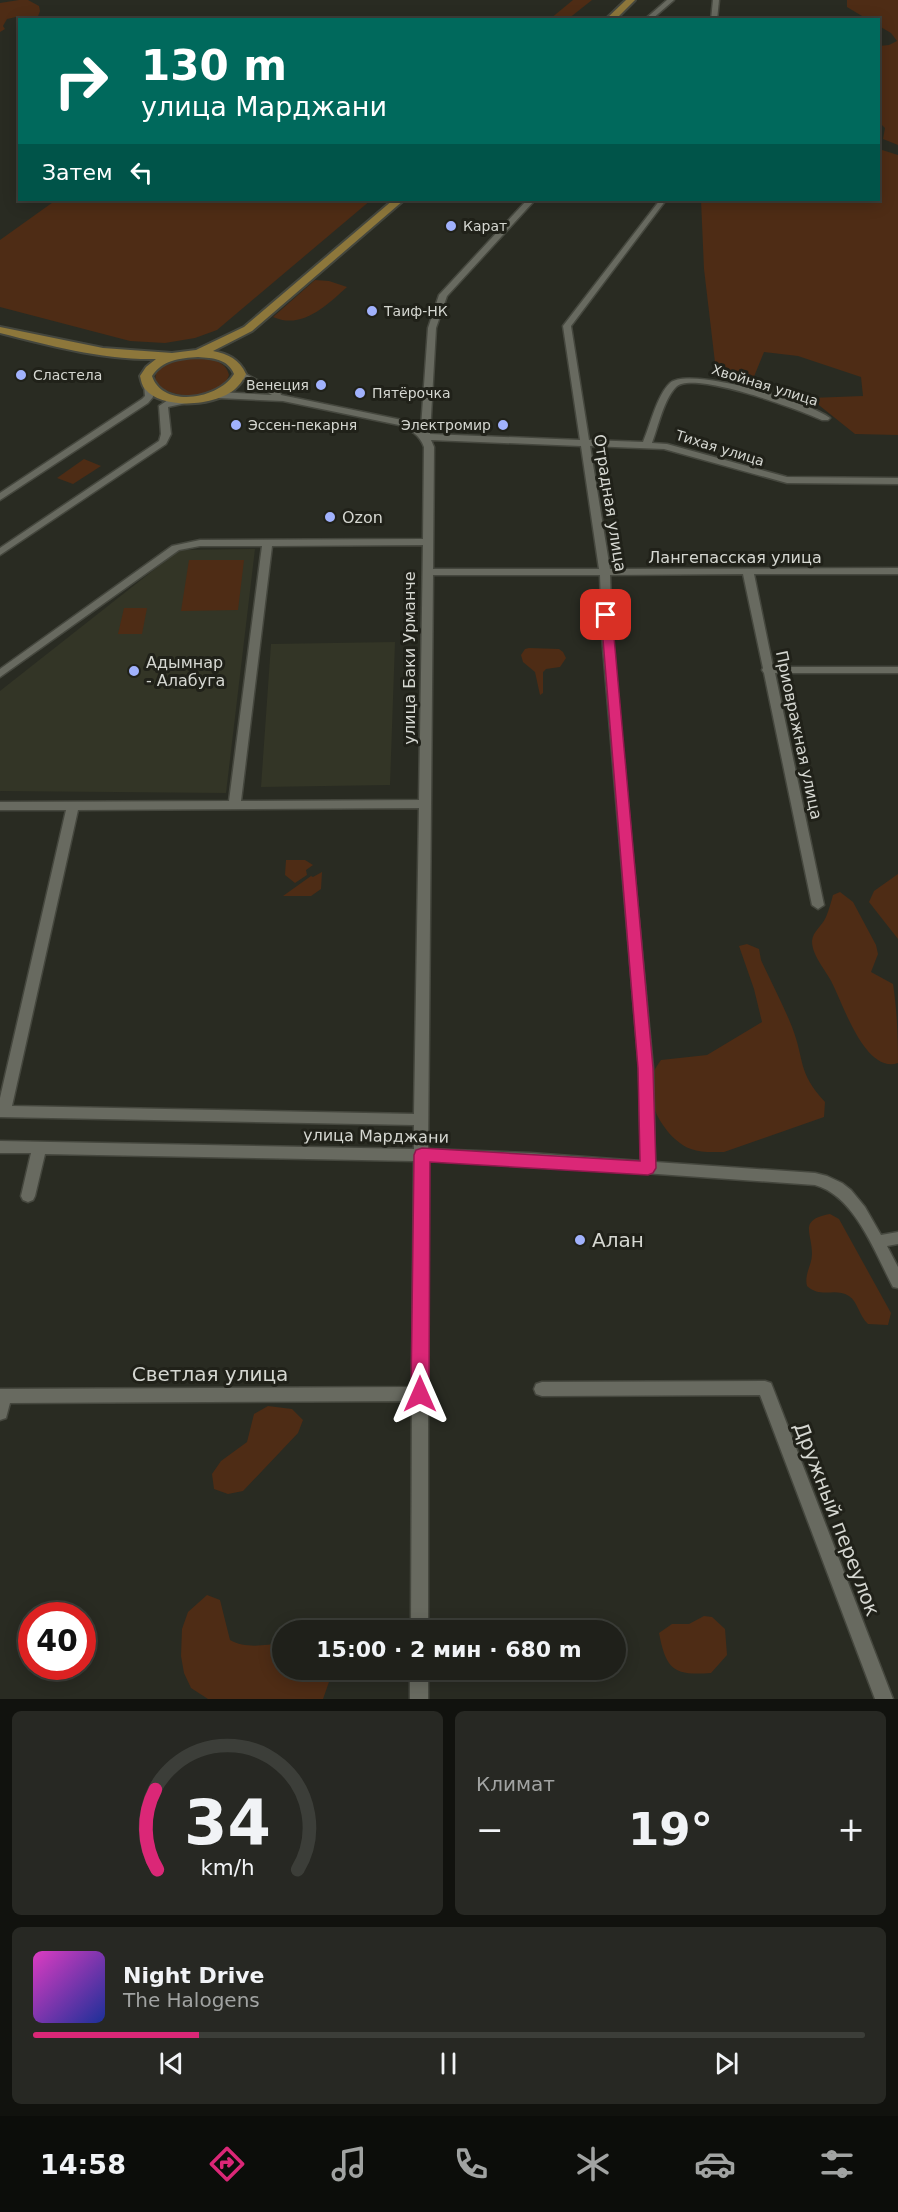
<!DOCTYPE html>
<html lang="ru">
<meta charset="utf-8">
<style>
body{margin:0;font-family:"DejaVu Sans",sans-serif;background:#272823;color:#f1f3f6;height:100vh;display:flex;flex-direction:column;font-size:22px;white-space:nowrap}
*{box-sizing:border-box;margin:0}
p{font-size:20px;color:#a1a3a2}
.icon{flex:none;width:33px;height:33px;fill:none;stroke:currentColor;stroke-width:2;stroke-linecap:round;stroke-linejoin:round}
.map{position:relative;height:1699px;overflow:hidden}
.drawer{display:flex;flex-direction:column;gap:12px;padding:12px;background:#11120e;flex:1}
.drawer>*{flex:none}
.guide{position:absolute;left:18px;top:18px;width:862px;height:183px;border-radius:0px;box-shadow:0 3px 15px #0003,0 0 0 2px #3c3e39;background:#00695c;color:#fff;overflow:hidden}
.speed{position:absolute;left:18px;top:1602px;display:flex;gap:12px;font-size:30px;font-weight:700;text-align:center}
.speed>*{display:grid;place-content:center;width:78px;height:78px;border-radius:50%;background:#1f201a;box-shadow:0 3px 15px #0003,0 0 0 2px #3c3e39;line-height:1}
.speed .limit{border:9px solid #d22;background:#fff;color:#111}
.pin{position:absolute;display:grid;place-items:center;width:51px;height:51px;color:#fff;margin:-26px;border-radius:12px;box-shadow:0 3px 9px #0006}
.me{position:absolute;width:66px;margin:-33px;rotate:0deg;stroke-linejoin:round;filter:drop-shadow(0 0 4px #0008)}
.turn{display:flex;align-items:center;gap:21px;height:126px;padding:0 24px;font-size:27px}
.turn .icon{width:78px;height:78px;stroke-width:2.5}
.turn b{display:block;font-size:42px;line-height:51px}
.then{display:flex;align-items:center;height:57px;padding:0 24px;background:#0003;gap:12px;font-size:22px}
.big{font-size:45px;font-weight:600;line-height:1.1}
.drawer .card{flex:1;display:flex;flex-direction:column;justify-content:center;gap:9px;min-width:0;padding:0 21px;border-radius:9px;background:#272823}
.drawer .dial{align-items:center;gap:0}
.dial svg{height:156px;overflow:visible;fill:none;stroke:#3c3e39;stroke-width:7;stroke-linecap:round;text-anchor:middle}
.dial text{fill:#f1f3f6;stroke:none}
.song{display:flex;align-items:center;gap:18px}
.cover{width:72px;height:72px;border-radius:9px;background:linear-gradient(135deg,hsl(310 70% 55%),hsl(230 70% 35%))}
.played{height:6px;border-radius:3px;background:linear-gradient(90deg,#db2777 20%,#3c3e39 20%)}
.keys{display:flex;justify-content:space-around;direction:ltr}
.heat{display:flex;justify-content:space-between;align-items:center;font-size:33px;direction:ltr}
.drawer .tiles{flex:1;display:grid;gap:12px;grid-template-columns:1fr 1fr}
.card:last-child{grid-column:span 2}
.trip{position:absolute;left:272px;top:1620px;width:354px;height:60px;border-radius:30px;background:#1f201a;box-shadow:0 3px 15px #0003,0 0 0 2px #3c3e39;font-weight:600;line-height:60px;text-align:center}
.dock{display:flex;height:96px;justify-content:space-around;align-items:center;background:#0c0d0a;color:#a1a3a2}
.dock .icon{width:42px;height:42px}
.dock .current{color:#db2777}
.dock b{font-size:27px;color:#f1f3f6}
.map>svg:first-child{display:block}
</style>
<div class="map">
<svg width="898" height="1699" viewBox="0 0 898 1699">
<rect width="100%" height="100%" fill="#292b22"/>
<!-- built -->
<g fill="#333526">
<polygon points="255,549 226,793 0,791 0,691 179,550"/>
<polygon points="395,642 390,785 261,787 271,644"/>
</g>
<!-- green -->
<g fill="#4e2c15">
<polygon points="19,0 28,0 39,6 40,11 37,19 16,17 7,19 3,26 5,29 0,32 0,3"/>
<polygon points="573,0 592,0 568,19 550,19"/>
<polygon points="847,0 898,0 898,145 883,139 885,128 879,122 879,46 889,45 897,41 891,33 879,26 879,20 867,19 847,7"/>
<polygon points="879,149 898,155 898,435 855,434 810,398 863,396 861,377 798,356 764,352 753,379 716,371 704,269 701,200 879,200"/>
<polygon points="56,200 371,200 217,330 195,338 165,343 130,341 0,307 0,240"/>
<path d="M315 280 329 281 347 287C327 305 302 330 273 317Z"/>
<path d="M198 357C211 359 226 361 229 375 221 400 168 402 155 381L156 372C167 360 183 358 198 357Z"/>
<polygon points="84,459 101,466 73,484 57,478"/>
<polygon points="189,560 244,560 238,610 181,611"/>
<polygon points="124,608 147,608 142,634 118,634"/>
<polygon points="529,648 559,649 563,652 566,658 560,667 546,669 543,672 543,693 540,695 535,672 523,662 521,655 525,649"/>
<polygon points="286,860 305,860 313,865 306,870 307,875 295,883 285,875"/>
<polygon points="322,872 321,889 311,896 283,896 311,876 313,877"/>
<polygon points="898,874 898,939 869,902 874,891"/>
<path d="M840 892 853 902 876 945 878 954 871 972 893 984C897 1010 898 1036 898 1063 866 1074 844 1007 834 987 828 972 812 957 812 941 813 931 822 926 826 917 829 910 831 902 833 895Z"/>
<path d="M747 944 759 949 761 960C771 982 783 1004 792 1027 805 1060 797 1072 825 1102L824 1117 724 1152C713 1152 701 1153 691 1149 668 1141 646 1105 650 1081 651 1074 657 1066 661 1060L707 1055 762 1022 754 989 739 946Z"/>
<path d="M830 1214 839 1219 891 1313 888 1325 868 1324C859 1316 858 1302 849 1296 834 1287 822 1299 807 1286 804 1274 812 1265 812 1254 812 1232 798 1220 830 1214Z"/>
<polygon points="268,1406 292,1409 303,1420 298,1433 243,1491 228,1494 214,1489 212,1474 221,1461 247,1442 254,1414"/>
<path d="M207 1595 220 1600 230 1640C246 1649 265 1645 282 1643V1670H328L330 1679 323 1699H208L191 1688 184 1673 181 1656 182 1629 188 1612Z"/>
<path d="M704 1616 712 1617 725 1629 727 1655 711 1673C673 1676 666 1669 659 1633L672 1624H689Z"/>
</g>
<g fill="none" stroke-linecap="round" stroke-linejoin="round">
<defs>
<g id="minor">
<polygon points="667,0 674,0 651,20 644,20"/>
<polygon points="713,0 719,0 717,20 711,20"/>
<path d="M527 200H535L447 296 436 328 430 434 580 440 563 326 660 200H666L571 326 589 440 643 442C650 426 657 395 670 383 689 366 810 402 830 418L828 420H822C800 410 693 370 676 387 664 399 658 427 652 443L667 444 787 477 898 478V484L787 483 664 449 590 446 610 569 898 568V574H754L773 667H898V673H775L824 905 818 909 812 905 764 673 762 670 763 668 743 574 610 575 612 636 653 1068 655 1162 815 1173 827 1176 842 1183 851 1190 865 1207 881 1235 898 1232V1244L887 1246 898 1267V1288L893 1287C875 1253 855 1196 815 1185L530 1165 428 1161V1630H411L412 1401 10 1403 6 1418 0 1420V1389L412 1387 414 1161 45 1154 35 1196 33 1200 28 1202 23 1200 21 1196 31 1153H0V1141L414 1149V1125L0 1117V1098L66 810H0V802L229 801 262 546H200L179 550 0 677V669L172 546 200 540 423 539 424 447C419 434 412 431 399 425L283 401 218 398 214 395 218 392 272 395 237 376V372L240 371 280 392 281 395 402 420 421 428 428 328 439 295ZM431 440 581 446 599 569H433L434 447ZM423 545 419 800 241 801 272 546ZM433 575H600L602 636 639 1068 641 1161 530 1153 428 1149ZM419 808 414 1114 12 1106 78 810Z"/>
<polygon points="148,382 152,385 153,397 148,403 0,500 0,493 142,399 145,396 144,385"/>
<polygon points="188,397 191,398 191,402 168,407 171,434 166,444 0,555 0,548 159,441 161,434 159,406 168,400"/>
<polygon points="765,1381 771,1383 773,1388 893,1699 875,1699 760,1395 542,1396 536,1394 534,1389 536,1384 542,1382"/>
<rect x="410" y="1670" width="18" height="29"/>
</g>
<g id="major">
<polygon points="626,0 635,0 615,20 605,20"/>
<path d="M393 200H404L252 331 213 351C228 354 239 359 246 374 244 378 241 383 238 386 221 406 163 411 145 389 142 386 141 380 140 376L146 367 156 359C103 360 51 346 0 333V327L103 348 172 353 196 350 244 327ZM198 357C213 358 228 359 234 374 219 399 163 409 152 376 162 360 180 358 198 357Z"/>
</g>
</defs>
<!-- minor casing -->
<use href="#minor" stroke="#45473e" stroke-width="3"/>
<!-- major casing -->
<use href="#major" stroke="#45473e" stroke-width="4"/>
<!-- minor -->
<use href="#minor" fill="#686a60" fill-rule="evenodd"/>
<!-- major -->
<use href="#major" fill="#8d773b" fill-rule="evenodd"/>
</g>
<!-- wall -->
<polygon fill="#66886b" points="479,200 495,200 493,202"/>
<!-- route -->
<polygon fill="#db2777" stroke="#8e194d" stroke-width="1.5" points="606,611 612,615 653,1068 656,1168 653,1173 648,1175 430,1162 429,1394 426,1400 420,1402 414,1400 411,1394 414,1155 416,1150 422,1148 640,1161 638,1068 601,615"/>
<!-- markers -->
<g fill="#a1b2fd" stroke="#202119" stroke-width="2">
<circle cx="451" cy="226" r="6"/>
<circle cx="372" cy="311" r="6"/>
<circle cx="21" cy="375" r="6"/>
<circle cx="321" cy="385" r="6"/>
<circle cx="360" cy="393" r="6"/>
<circle cx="236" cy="425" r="6"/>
<circle cx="503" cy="425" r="6"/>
<circle cx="330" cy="517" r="6"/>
<circle cx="134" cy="671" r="6"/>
<circle cx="580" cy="1240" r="6"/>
</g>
<g text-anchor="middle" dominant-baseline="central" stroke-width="6" stroke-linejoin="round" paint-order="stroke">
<!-- far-poi labels -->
<g font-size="14" fill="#d5d7d1" stroke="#202119" text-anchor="start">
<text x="463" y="226">Карат</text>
<text x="384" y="311">Таиф-НК</text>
<text x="33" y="375">Сластела</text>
<text x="309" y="385" text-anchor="end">Венеция</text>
<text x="372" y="393">Пятёрочка</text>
<text x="248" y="425">Эссен-пекарня</text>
<text x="491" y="425" text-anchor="end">Электромир</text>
</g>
<!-- far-street labels -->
<g font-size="14" fill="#d5d7d1" stroke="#202119">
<text transform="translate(765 385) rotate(17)">Хвойная улица</text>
<text transform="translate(720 448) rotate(17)">Тихая улица</text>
</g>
<!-- street labels -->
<g font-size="16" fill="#d5d7d1" stroke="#202119">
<text transform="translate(610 503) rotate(81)">Отрадная улица</text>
<text x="735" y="557">Лангепасская улица</text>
<text transform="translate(409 658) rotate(-90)">улица Баки Урманче</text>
<text transform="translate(799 735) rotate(78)">Приовражная улица</text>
<text transform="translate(376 1136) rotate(1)">улица Марджани</text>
</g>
<!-- poi labels -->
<g font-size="16" fill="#d5d7d1" stroke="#202119" text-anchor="start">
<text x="342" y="517">Ozon</text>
<text x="146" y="662">Адымнар<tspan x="146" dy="18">- Алабуга</tspan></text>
</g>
<!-- near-poi labels -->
<g font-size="20" fill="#d5d7d1" stroke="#202119" text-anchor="start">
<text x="592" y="1240">Алан</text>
</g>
<!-- near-street labels -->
<g font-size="20" fill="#d5d7d1" stroke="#202119">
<text x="210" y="1374">Светлая улица</text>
<text transform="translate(837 1519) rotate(69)">Дружный переулок</text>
</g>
</g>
</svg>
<div class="speed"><div class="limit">40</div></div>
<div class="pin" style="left:606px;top:615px;background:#d93025"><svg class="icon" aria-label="arrive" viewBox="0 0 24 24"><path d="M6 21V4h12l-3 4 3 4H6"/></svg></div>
<svg class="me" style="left:420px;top:1394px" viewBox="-20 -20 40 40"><path d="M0-17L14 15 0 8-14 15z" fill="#db2777" stroke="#fff" stroke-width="4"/></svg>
<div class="trip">15:00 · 2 мин · 680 m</div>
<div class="guide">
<div class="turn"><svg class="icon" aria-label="right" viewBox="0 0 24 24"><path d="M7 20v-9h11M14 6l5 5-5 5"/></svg><div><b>130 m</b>улица Марджани</div></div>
<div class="then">Затем<svg class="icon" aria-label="left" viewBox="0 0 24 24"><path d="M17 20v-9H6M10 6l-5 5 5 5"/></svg></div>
</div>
</div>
<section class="drawer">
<div class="tiles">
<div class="card dial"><svg viewBox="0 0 100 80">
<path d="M14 69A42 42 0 1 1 86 69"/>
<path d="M14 69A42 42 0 0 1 13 28" stroke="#db2777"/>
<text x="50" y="56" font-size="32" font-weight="700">34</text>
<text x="50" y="72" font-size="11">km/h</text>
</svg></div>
<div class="card"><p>Климат</p>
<div class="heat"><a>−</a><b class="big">19°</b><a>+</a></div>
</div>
<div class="card">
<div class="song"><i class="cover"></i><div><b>Night Drive</b><p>The Halogens</p></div></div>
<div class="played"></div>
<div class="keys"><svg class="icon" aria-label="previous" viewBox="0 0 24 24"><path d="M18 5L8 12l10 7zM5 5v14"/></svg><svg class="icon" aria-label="pause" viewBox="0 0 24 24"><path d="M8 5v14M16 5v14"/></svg><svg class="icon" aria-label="next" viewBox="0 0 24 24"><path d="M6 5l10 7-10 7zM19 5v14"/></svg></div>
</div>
</div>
</section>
<nav class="dock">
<b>14:58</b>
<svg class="icon current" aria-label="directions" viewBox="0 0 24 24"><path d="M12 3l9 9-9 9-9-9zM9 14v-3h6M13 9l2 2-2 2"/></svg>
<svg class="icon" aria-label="music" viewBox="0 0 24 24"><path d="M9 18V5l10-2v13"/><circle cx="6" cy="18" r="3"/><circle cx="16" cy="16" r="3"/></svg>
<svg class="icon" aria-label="phone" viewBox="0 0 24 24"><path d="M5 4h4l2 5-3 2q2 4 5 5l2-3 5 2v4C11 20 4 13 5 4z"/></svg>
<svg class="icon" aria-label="climate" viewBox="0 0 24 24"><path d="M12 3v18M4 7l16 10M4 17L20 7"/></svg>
<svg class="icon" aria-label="car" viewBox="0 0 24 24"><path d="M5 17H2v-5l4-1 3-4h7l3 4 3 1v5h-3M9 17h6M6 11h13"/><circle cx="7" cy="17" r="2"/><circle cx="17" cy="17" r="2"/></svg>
<svg class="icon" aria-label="filters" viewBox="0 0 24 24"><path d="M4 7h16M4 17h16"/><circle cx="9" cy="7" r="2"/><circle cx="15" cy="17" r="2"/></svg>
</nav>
